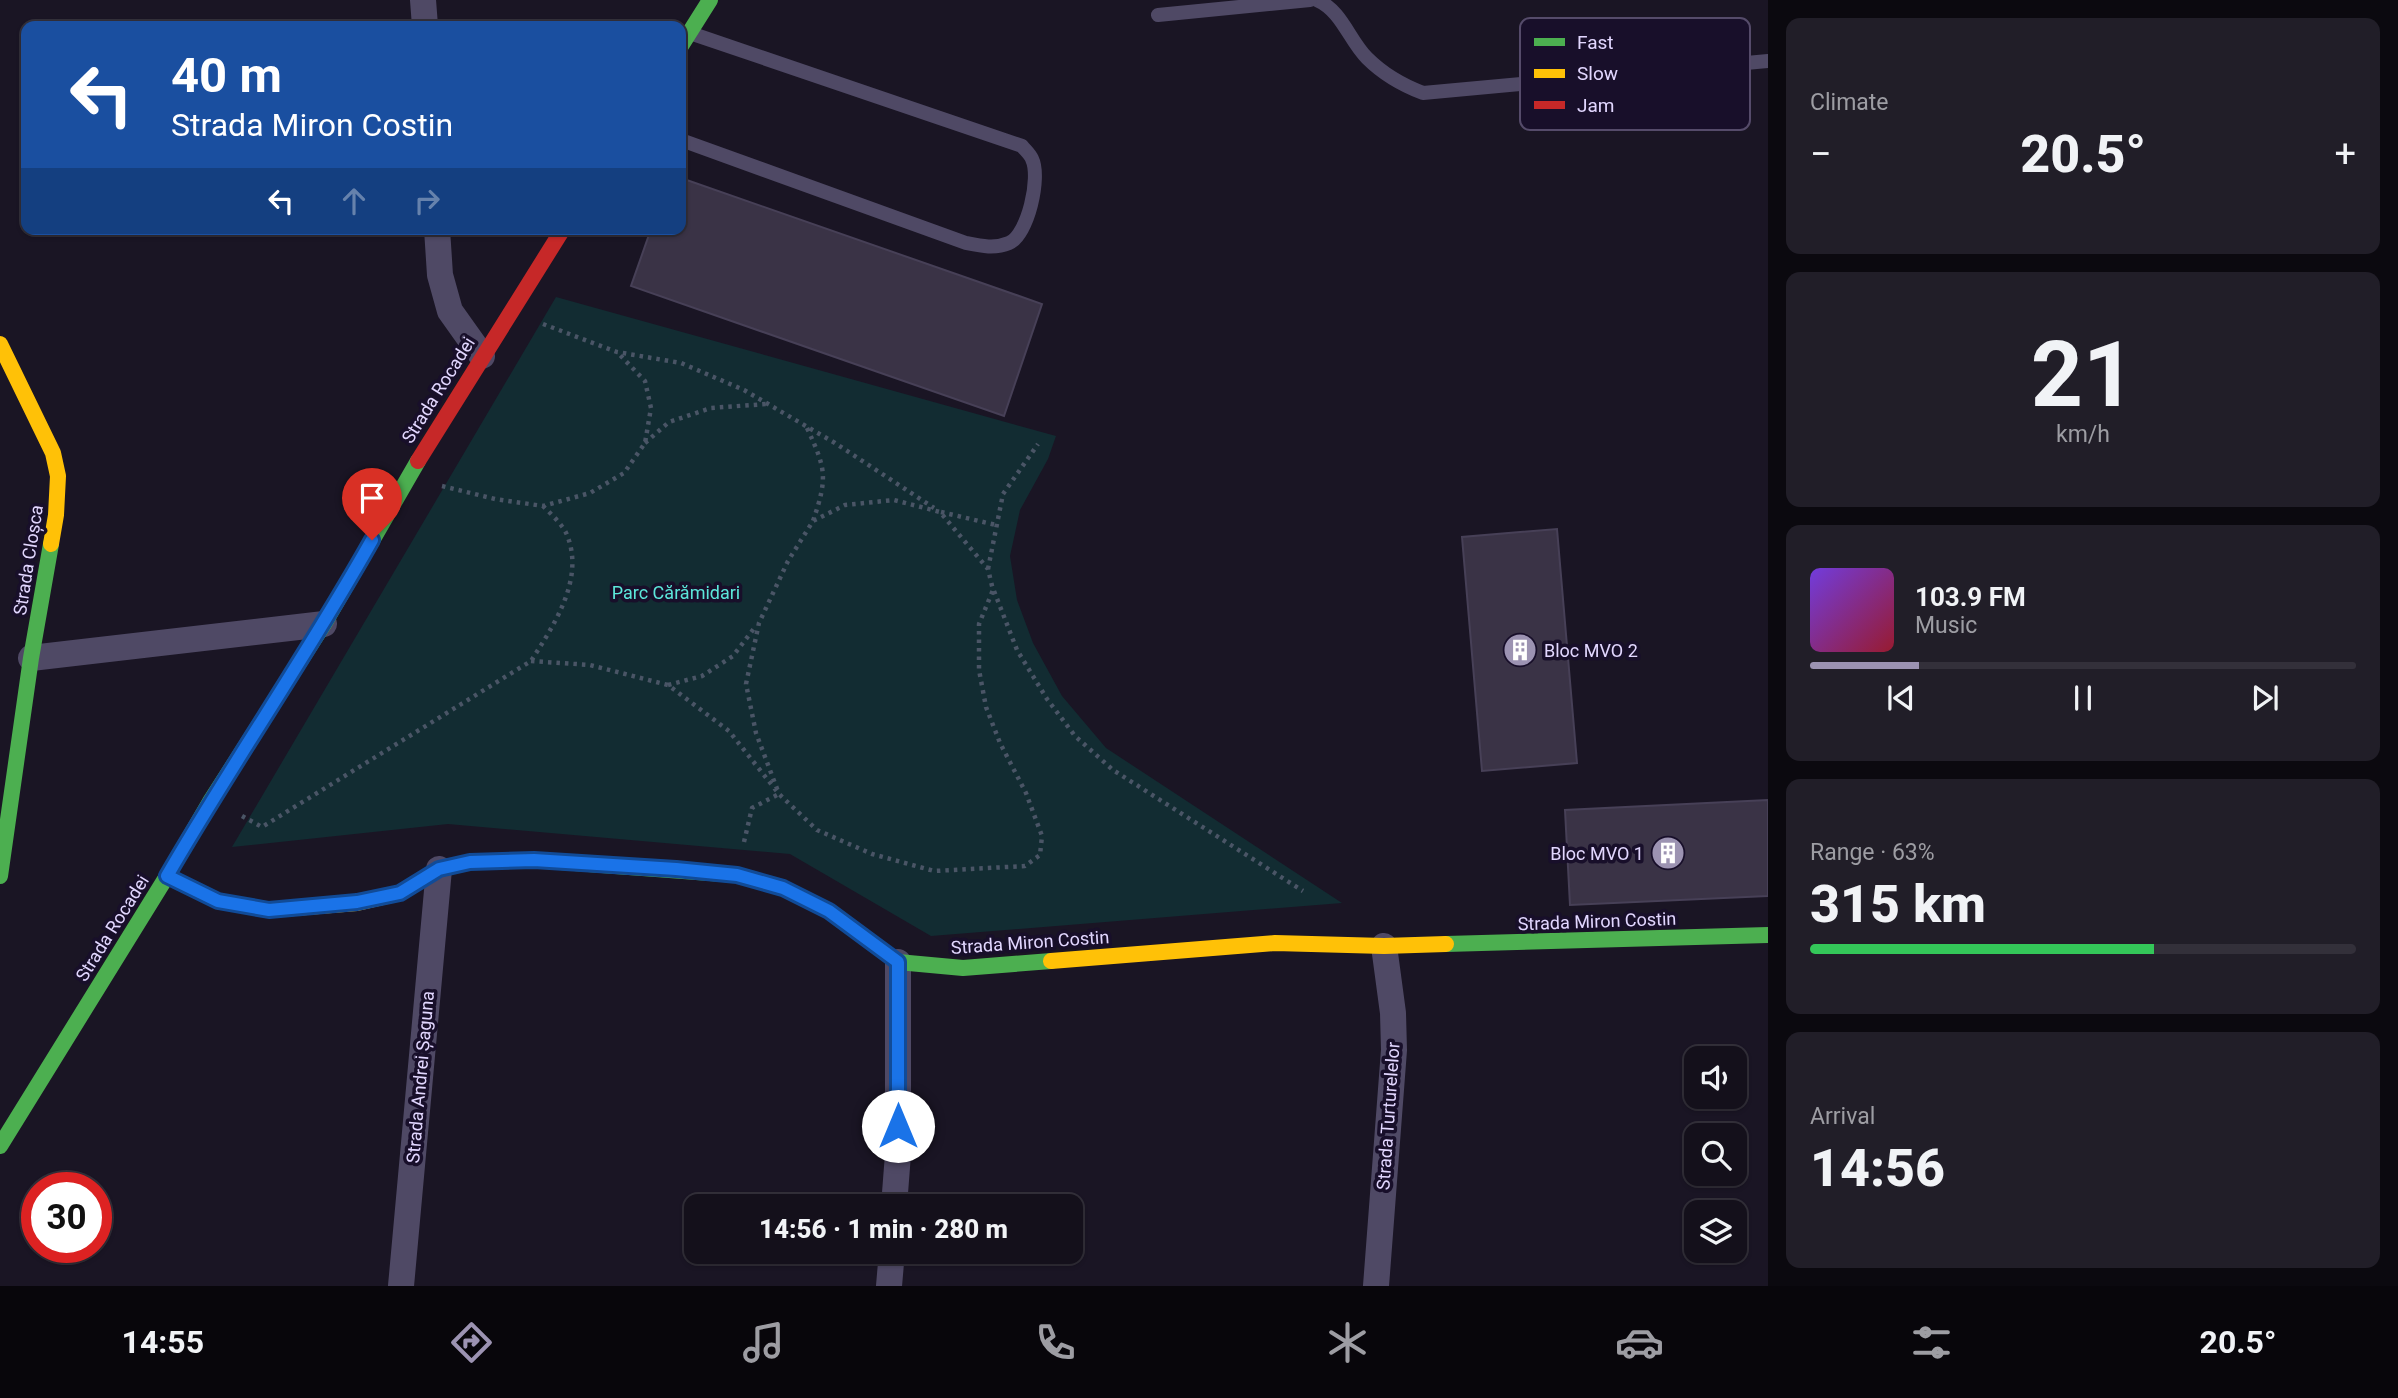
<!DOCTYPE html>
<meta charset="utf-8">
<style>
body{margin:0;font-family:Roboto,sans-serif;background:#211e28;color:#f1f3f6;height:100vh;display:flex;flex-direction:column;font-size:26px;white-space:nowrap}
*{box-sizing:border-box;margin:0}
p{font-size:23px;color:#9d9da3}
.icon{flex:none;width:38px;height:38px;fill:none;stroke:currentColor;stroke-width:2;stroke-linecap:round;stroke-linejoin:round}
.map{position:relative;flex:1;overflow:hidden}
.details{display:flex;flex-direction:column;gap:18px;padding:18px;background:#0b090f;width:630px}
.details>*{flex:none}
.hud{position:absolute;left:21px;top:21px;width:665px;height:214px;border-radius:14px;box-shadow:0 2px 5px #0004,0 0 0 2px #33303a;background:#1a4fa0;color:#fff;overflow:hidden}
.buttons{position:absolute;left:1684px;top:1046px;display:grid;gap:14px}
.buttons a{display:grid;place-items:center;width:63px;height:63px;border-radius:14px;background:#14101b;box-shadow:0 2px 5px #0004,0 0 0 2px #33303a;font-size:35px}
.speed{position:absolute;left:21px;top:1172px;display:flex;gap:14px;font-size:35px;font-weight:700;text-align:center}
.speed>*{display:grid;place-content:center;width:91px;height:91px;border-radius:50%;background:#14101b;box-shadow:0 2px 5px #0004,0 0 0 2px #33303a;line-height:1}
.speed .limit{border:10px solid #d22;background:#fff;color:#111}
.pin{position:absolute;display:grid;place-items:center;width:60px;height:60px;color:#fff;margin:-72px -30px;border-radius:50% 50% 50% 0;rotate:-45deg;box-shadow:0 0 7px #0007}
.pin .icon{rotate:45deg}
.me{position:absolute;width:77px;margin:-38px;rotate:0deg;stroke-linejoin:round;filter:drop-shadow(0 0 5px #0008)}
.turn{display:flex;align-items:center;gap:24px;height:147px;padding:0 35px;font-size:32px}
.turn .icon{width:91px;height:91px;stroke-width:2.5}
.turn b{display:block;font-size:49px;line-height:60px}
.lanes{display:flex;align-items:center;height:66px;padding:0 35px;background:#0003;justify-content:center;gap:35px;direction:ltr}
.lanes .off{opacity:.35}
.big{font-size:52px;font-weight:800;line-height:1.1}
.details .card{flex:1;display:flex;flex-direction:column;justify-content:center;gap:10px;min-width:0;padding:0 24px;border-radius:14px;background:#211e28}
.details .dial{align-items:center;gap:0}
.dial b{font-size:91px;line-height:1}
.song{display:flex;align-items:center;gap:21px}
.cover{width:84px;height:84px;border-radius:10px;background:linear-gradient(135deg,hsl(260 70% 55%),hsl(350 70% 35%))}
.played{height:7px;border-radius:4px;background:linear-gradient(90deg,#9c93b2 20%,#33303a 20%)}
.keys{display:flex;justify-content:space-around;direction:ltr}
.heat{display:flex;justify-content:space-between;align-items:center;font-size:38px;direction:ltr}
.charge{height:10px;border-radius:5px;background:linear-gradient(90deg,#34c759 63%,#33303a 0)}
.trip{position:absolute;left:684px;top:1194px;width:399px;height:70px;border-radius:14px;background:#14101b;box-shadow:0 2px 5px #0004,0 0 0 2px #33303a;font-weight:800;line-height:70px;text-align:center}
.tabs{display:flex;height:112px;justify-content:space-around;align-items:center;background:#08060b;color:#9d9da3}
.tabs .icon{width:49px;height:49px}
.tabs .current{color:#9c93b2}
.tabs b{font-size:32px;color:#f1f3f6}
main{display:flex;flex:1;min-height:0}
.map>svg:first-child{display:block}
</style>
<main>
<div class="map">
<svg width="1768" height="1286" viewBox="0 0 1768 1286">
<rect width="100%" height="100%" fill="#1a1524"/>
<!-- green -->
<polygon fill="#122c32" points="556,297 1056,436 1048,459 1020,510 1010,556 1017,600 1033,643 1062,696 1106,748 1342,903 931,936 790,854 448,824 232,847"/>
<!-- building -->
<g fill="#3a3346" stroke="#474057" stroke-width="2">
<polygon points="681,178 1042,304 1004,416 631,286 651,229 681,229"/>
<polygon points="1557,529 1577,763 1482,771 1462,537"/>
<polygon points="1768,800 1768,896 1570,905 1565,810"/>
</g>
<g fill="none" stroke-linecap="round" stroke-linejoin="round">
<!-- path -->
<g stroke="#4a5566" stroke-width="4.5" stroke-dasharray="3.5 5" stroke-linecap="butt">
<polyline points="543,324 617,352 681,363 744,390 835,443 934,508"/>
<path d="M807 428C826 469 828 477 813 521"/>
<polyline points="645,443 669,422 711,408 766,404"/>
<polyline points="442,486 495,499 543,506 590,493 624,473 645,443 651,408 645,381 617,352"/>
<polyline points="941,512 996,525"/>
<polyline points="988,569 1003,494 1038,444"/>
<polyline points="994,591 1017,650 1047,699 1075,736 1113,770 1303,891"/>
<polyline points="531,661 590,665 668,685 729,731 779,794 817,830 872,854 934,871 1025,866 1040,855 1042,836 1026,793 1000,743 986,707 979,670 979,624 993,590 988,569 940,512 894,500 845,505 813,521 788,561 759,623 746,684 756,733 779,794"/>
<polyline points="668,685 702,676 733,656 756,626"/>
<path d="M242 816 262 827 531 661C554 625 585 579 567 535 563 525 551 514 543 506"/>
<polyline points="744,842 752,808 779,794"/>
</g>
<!-- lane -->
<g stroke="#4f4965" stroke-width="14">
<path d="M1317 0C1342 11 1349 40 1367 58 1383 74 1402 85 1423 93L1768 61"/>
<polyline points="1158,15 1310,0"/>
<path d="M681 140 966 243C981 246 995 249 1009 243 1028 235 1041 177 1032 159 1030 154 1025 150 1022 146L690 33"/>
</g>
<!-- street -->
<g stroke="#4f4965" stroke-width="26">
<polyline points="423,0 425,26"/>
<polyline points="437,229 440,275 450,311 482,356"/>
<polyline points="31,658 324,624"/>
<polyline points="894,1206 898,1154 898,962"/>
<polyline points="401,1286 439,869"/>
<polyline points="889,1286 892,1251"/>
<polyline points="1376,1286 1394,1050 1393,1013 1384,946"/>
</g>
<!-- fast -->
<g stroke="#4caf50" stroke-width="16">
<polyline points="681,46 710,0"/>
<polyline points="451,866 470,862 534,860 737,875 783,888 829,911 898,962 963,968 1051,961"/>
<polyline points="0,876 31,658 51,544"/>
<polyline points="1446,944 1768,935"/>
<polyline points="0,1146 167,876 211,800 324,624 418,461"/>
</g>
<!-- slow -->
<g stroke="#ffc107" stroke-width="16">
<polyline points="0,344 53,453 58,476 56,515 51,544"/>
<polyline points="167,876 218,901 269,910 357,903 400,893 439,869 451,866"/>
<polyline points="1051,961 1275,943 1384,946 1446,944"/>
</g>
<!-- jam -->
<polyline stroke="#c62828" stroke-width="16" points="418,461 563,229"/>
</g>
<g fill="none" stroke-linecap="round" stroke-linejoin="round">
<defs>
<path id="route" d="M372 540C308 654 233 762 167 876L218 901 269 910 357 902 400 893 439 869 470 862 534 860 676 869 737 875 783 888 829 911 898 962V1126"/>
</defs>
<!-- route casing -->
<use href="#route" stroke="#114b97" stroke-width="18"/>
<!-- route -->
<use href="#route" stroke="#1a73e8" stroke-width="12"/>
</g>
<!-- icons -->
<defs>
<symbol id="building-disc" viewBox="-11 -11 22 22"><circle r="9.5" fill="#9c93b2" stroke="#180f2a"/><path d="M-4-6H4V6H1V3H-1V6H-4ZM-2.5-4.3h1.7v1.8h-1.7ZM.8-4.3h1.7v1.8H.8ZM-2.5-1h1.7V.8h-1.7ZM.8-1h1.7V.8H.8Z" fill="#fff"/></symbol>
</defs>
<g fill-rule="evenodd">
<use href="#building-disc" x="1501" y="631" width="38" height="38"/>
<use href="#building-disc" x="1649" y="834" width="38" height="38"/>
</g>
<g text-anchor="middle" dominant-baseline="central" stroke-width="7" stroke-linejoin="round" paint-order="stroke">
<!-- street labels -->
<g font-size="18" fill="#e2d7ff" stroke="#180f2a">
<text transform="translate(438 390) rotate(-58)">Strada Rocadei</text>
<text transform="translate(28 560) rotate(-81)">Strada Cloșca</text>
<text transform="translate(1597 921) rotate(-2)">Strada Miron Costin</text>
<text transform="translate(112 928) rotate(-58)">Strada Rocadei</text>
<text transform="translate(1030 942) rotate(-4)">Strada Miron Costin</text>
<text transform="translate(420 1077) rotate(-85)">Strada Andrei Șaguna</text>
<text transform="translate(1388 1116) rotate(-86)">Strada Turturelelor</text>
</g>
<!-- park labels -->
<g font-size="18" fill="#5ce7da" stroke="#180f2a">
<text x="676" y="592">Parc Cărămidari</text>
</g>
<!-- poi labels -->
<g font-size="18" fill="#e2d7ff" stroke="#180f2a" text-anchor="start">
<text x="1544" y="650">Bloc MVO 2</text>
<text x="1644" y="853" text-anchor="end">Bloc MVO 1</text>
</g>
</g>
<!-- legend -->
<rect x="1520" y="18" width="230" height="112" rx="10" fill="#180f2a" stroke="#554b6a" stroke-width="2"/>
<rect x="1534" y="38" width="31" height="8" fill="#4caf50"/>
<rect x="1534" y="69" width="31" height="9" fill="#ffc107"/>
<rect x="1534" y="101" width="31" height="8" fill="#c62828"/>
<g font-size="19" fill="#e2d7ff">
<text x="1577" y="49">Fast</text>
<text x="1577" y="80">Slow</text>
<text x="1577" y="112">Jam</text>
</g>
</svg>
<div class="buttons">
<a><svg class="icon" aria-label="sound" viewBox="0 0 24 24"><path d="M4 9h4l5-4v14l-5-4H4zM17 9q2 3 0 6"/></svg></a>
<a><svg class="icon" aria-label="search" viewBox="0 0 24 24"><circle cx="10" cy="10" r="6"/><path d="M15 15l6 6"/></svg></a>
<a><svg class="icon" aria-label="layers" viewBox="0 0 24 24"><path d="M12 4l9 5-9 5-9-5zM3 14l9 5 9-5"/></svg></a>
</div>
<div class="speed"><div class="limit">30</div></div>
<div class="pin" style="left:372px;top:540px;background:#d93025"><svg class="icon" aria-label="arrive" viewBox="0 0 24 24"><path d="M6 21V4h12l-3 4 3 4H6"/></svg></div>
<svg class="me" style="left:898px;top:1126px" viewBox="-20 -20 40 40"><circle r="19" fill="#fff"/><path d="M0-13L10 11 0 6-10 11z" fill="#1a73e8"/></svg>
<div class="trip">14:56 · 1 min · 280 m</div>
<div class="hud">
<div class="turn"><svg class="icon" aria-label="left" viewBox="0 0 24 24"><path d="M17 20v-9H6M10 6l-5 5 5 5"/></svg><div><b>40 m</b>Strada Miron Costin</div></div>
<div class="lanes"><svg class="icon" aria-label="left" viewBox="0 0 24 24"><path d="M17 20v-9H6M10 6l-5 5 5 5"/></svg><svg class="icon off" aria-label="ahead" viewBox="0 0 24 24"><path d="M12 20V5M6 11l6-6 6 6"/></svg><svg class="icon off" aria-label="right" viewBox="0 0 24 24"><path d="M7 20v-9h11M14 6l5 5-5 5"/></svg></div>
</div>
</div>
<section class="details">
<div class="card"><p>Climate</p>
<div class="heat"><a>−</a><b class="big">20.5°</b><a>+</a></div>
</div>
<div class="card dial"><b>21</b><p>km/h</p></div>
<div class="card">
<div class="song"><i class="cover"></i><div><b>103.9 FM</b><p>Music</p></div></div>
<div class="played"></div>
<div class="keys"><svg class="icon" aria-label="previous" viewBox="0 0 24 24"><path d="M18 5L8 12l10 7zM5 5v14"/></svg><svg class="icon" aria-label="pause" viewBox="0 0 24 24"><path d="M8 5v14M16 5v14"/></svg><svg class="icon" aria-label="next" viewBox="0 0 24 24"><path d="M6 5l10 7-10 7zM19 5v14"/></svg></div>
</div>
<div class="card"><p>Range · 63%</p><b class="big">315 km</b><div class="charge"></div></div>
<div class="card"><p>Arrival</p><b class="big">14:56</b></div>
</section>
</main>
<nav class="tabs">
<b>14:55</b>
<svg class="icon current" aria-label="directions" viewBox="0 0 24 24"><path d="M12 3l9 9-9 9-9-9zM9 14v-3h6M13 9l2 2-2 2"/></svg>
<svg class="icon" aria-label="music" viewBox="0 0 24 24"><path d="M9 18V5l10-2v13"/><circle cx="6" cy="18" r="3"/><circle cx="16" cy="16" r="3"/></svg>
<svg class="icon" aria-label="phone" viewBox="0 0 24 24"><path d="M5 4h4l2 5-3 2q2 4 5 5l2-3 5 2v4C11 20 4 13 5 4z"/></svg>
<svg class="icon" aria-label="climate" viewBox="0 0 24 24"><path d="M12 3v18M4 7l16 10M4 17L20 7"/></svg>
<svg class="icon" aria-label="car" viewBox="0 0 24 24"><path d="M5 17H2v-5l4-1 3-4h7l3 4 3 1v5h-3M9 17h6M6 11h13"/><circle cx="7" cy="17" r="2"/><circle cx="17" cy="17" r="2"/></svg>
<svg class="icon" aria-label="filters" viewBox="0 0 24 24"><path d="M4 7h16M4 17h16"/><circle cx="9" cy="7" r="2"/><circle cx="15" cy="17" r="2"/></svg>
<b>20.5°</b>
</nav>
